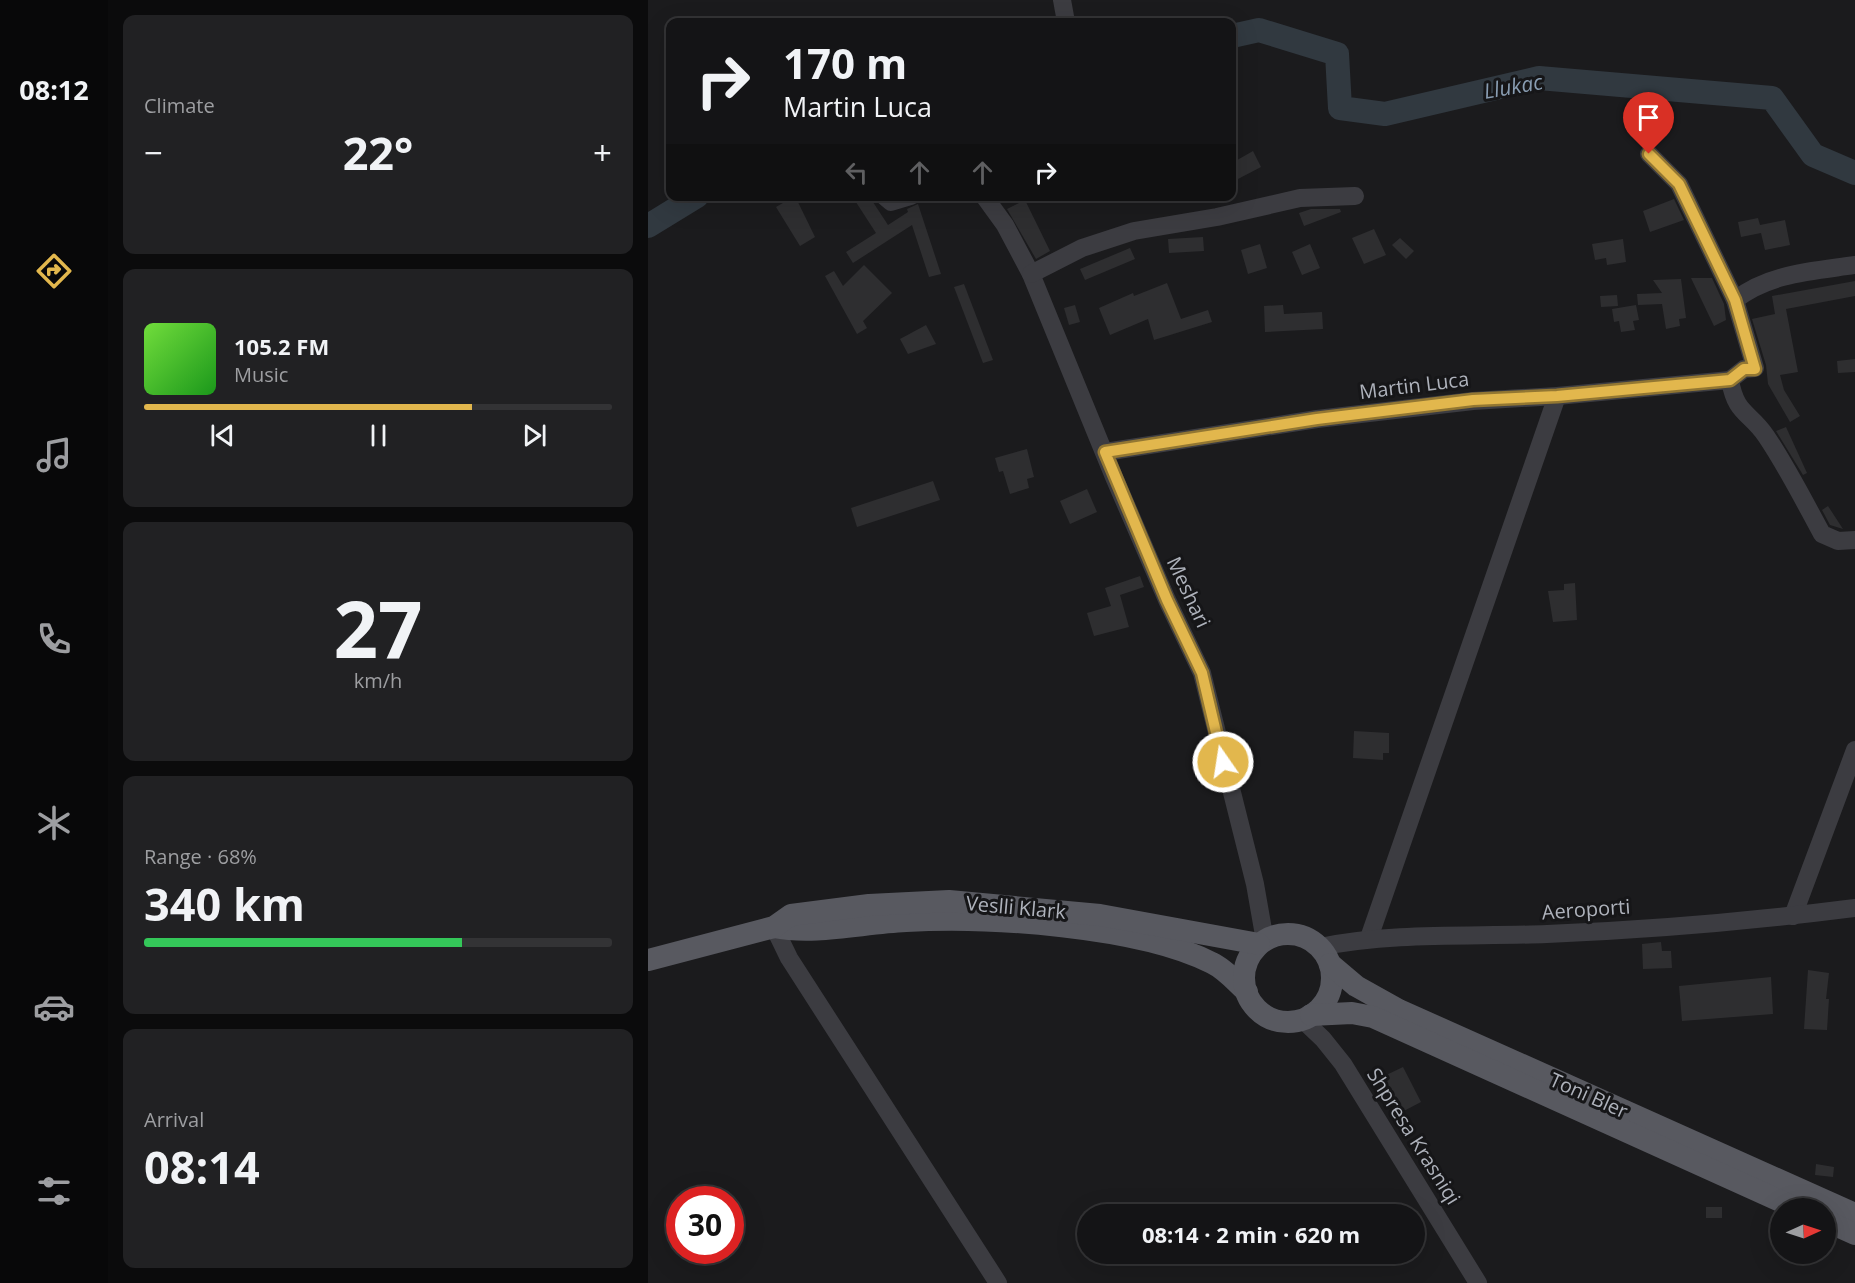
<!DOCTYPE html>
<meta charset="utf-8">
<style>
body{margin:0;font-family:"Open Sans",sans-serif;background:#212123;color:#f1f3f6;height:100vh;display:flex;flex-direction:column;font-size:22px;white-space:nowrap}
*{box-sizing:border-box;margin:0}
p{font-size:20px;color:#9d9ea1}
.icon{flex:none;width:33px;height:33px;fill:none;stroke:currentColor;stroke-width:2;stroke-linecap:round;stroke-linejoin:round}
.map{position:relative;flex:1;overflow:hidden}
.details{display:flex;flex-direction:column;gap:15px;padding:15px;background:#0b0b0c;width:540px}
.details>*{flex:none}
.guide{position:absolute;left:18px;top:18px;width:570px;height:183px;border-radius:12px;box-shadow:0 6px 24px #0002,0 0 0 2px #333335;background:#141416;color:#f1f3f6;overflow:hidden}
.needle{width:39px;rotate:87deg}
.buttons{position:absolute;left:1122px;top:1198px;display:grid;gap:12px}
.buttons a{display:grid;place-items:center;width:66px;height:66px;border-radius:50%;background:#141416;box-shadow:0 6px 24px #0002,0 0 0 2px #333335;font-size:30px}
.speed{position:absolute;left:18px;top:1186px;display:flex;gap:12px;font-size:30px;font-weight:700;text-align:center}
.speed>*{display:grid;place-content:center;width:78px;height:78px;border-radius:50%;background:#141416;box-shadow:0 6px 24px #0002,0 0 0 2px #333335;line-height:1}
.speed .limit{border:9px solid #d22;background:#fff;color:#111}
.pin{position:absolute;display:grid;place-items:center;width:51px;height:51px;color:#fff;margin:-62px -26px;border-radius:50% 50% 50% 0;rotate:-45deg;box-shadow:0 0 6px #0007}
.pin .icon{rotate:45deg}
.me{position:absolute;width:66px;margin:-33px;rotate:347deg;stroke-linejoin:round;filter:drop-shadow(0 0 4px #0008)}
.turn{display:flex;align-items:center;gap:21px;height:126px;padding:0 18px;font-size:27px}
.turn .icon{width:78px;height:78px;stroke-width:2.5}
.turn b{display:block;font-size:42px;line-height:51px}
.lanes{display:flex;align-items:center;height:57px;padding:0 18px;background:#0003;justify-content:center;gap:30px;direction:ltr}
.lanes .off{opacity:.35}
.big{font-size:45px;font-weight:700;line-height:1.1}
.details .tile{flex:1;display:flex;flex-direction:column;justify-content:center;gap:9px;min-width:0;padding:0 21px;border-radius:12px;background:#212123}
.details .dial{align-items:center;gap:0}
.dial b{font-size:78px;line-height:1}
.song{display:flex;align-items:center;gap:18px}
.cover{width:72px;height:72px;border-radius:9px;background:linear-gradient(135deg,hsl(100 70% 55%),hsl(120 70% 35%))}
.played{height:6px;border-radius:3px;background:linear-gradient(90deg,#e2b74d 70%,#333335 70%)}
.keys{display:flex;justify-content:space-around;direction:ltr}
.heat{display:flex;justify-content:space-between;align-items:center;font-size:33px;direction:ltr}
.charge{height:9px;border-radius:4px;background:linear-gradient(90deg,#34c759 68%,#333335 0)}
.trip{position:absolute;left:429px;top:1204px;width:348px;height:60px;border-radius:30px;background:#141416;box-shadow:0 6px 24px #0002,0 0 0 2px #333335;font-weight:700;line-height:60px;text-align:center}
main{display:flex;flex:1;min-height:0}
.dock{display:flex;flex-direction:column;width:108px;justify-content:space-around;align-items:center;background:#080809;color:#9d9ea1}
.dock .icon{width:42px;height:42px}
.dock .active{color:#e2b74d}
.dock b{font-size:27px;color:#f1f3f6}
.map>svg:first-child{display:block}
</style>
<main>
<nav class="dock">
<b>08:12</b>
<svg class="icon active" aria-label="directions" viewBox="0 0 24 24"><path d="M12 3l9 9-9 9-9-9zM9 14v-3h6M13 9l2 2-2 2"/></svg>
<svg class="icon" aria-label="music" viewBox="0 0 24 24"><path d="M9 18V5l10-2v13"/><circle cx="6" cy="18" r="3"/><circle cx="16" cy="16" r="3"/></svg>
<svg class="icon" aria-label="phone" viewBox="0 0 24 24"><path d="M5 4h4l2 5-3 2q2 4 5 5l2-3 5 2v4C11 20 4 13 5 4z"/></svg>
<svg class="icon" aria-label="climate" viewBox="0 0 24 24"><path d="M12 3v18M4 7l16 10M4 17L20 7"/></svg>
<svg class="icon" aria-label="car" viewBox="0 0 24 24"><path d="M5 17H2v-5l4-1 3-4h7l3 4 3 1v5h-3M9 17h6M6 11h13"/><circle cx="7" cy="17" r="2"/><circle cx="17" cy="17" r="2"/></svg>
<svg class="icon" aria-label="filters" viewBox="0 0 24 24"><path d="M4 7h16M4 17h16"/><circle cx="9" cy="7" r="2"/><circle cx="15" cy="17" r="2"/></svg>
</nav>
<section class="details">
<div class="tile"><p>Climate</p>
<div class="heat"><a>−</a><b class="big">22°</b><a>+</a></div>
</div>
<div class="tile">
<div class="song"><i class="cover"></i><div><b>105.2 FM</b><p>Music</p></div></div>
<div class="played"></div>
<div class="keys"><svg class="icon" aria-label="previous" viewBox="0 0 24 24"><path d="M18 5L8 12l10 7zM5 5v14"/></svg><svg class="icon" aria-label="pause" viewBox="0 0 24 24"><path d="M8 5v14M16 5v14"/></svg><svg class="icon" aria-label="next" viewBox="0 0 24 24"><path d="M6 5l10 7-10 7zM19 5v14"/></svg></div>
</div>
<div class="tile dial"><b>27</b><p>km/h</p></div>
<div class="tile"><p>Range · 68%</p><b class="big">340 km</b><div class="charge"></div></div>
<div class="tile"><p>Arrival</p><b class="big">08:14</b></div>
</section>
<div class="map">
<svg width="1207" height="1283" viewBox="0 0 1207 1283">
<rect width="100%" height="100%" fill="#1b1b1d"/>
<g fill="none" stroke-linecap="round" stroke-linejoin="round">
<!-- river -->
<g stroke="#313940" stroke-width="24">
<polyline points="584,36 611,30 689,54 692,108 737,114 891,78 1124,98 1165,155 1207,173"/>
<polyline points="0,226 49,196"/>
</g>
</g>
<!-- building -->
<g fill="#2e2e30">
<polygon points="605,151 613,167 590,179 584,163"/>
<polygon points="147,196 167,237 152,246 128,207"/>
<polygon points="204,196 221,196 240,225 260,212 259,209 270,204 293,274 281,277 264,225 205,263 198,252 228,233"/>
<polygon points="1026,199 1036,220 1002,232 995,211"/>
<polygon points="377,200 402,251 388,259 359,209"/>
<polygon points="663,209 692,209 693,212 656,226 651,213"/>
<polygon points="1110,218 1112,225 1137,220 1142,245 1117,250 1113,233 1093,237 1090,222"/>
<polygon points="726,229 738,255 716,264 704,238"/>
<polygon points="555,237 556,251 521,253 520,239"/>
<polygon points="752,238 766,251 758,259 744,245"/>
<polygon points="975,239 978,262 959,265 958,258 947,260 944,244"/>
<polygon points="612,244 619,268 600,274 593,250"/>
<polygon points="662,244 672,268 654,275 644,252"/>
<polygon points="482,248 487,259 437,280 432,269"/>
<polygon points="216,265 244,293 215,321 219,328 209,334 177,276 186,271 195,286"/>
<polygon points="1043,278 1064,278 1076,304 1078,320 1066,326"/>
<polygon points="1033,279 1038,318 1031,319 1032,326 1018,329 1014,304 990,305 989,294 1014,293 1005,280"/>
<polygon points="1207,281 1207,296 1138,309 1150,372 1132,375 1136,390 1152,416 1142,422 1120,384 1118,365 1104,319 1127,314 1124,296"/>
<polygon points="519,283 533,319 560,310 564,322 506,340 500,319 462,335 451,308 485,293 486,296"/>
<polygon points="316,284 345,360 335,363 306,287"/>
<polygon points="969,295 970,306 953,307 952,296"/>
<polygon points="427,305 432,322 421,325 416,308"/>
<polygon points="635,305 636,314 674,312 675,329 617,332 616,306"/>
<polygon points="988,305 991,320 985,321 987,330 973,332 971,321 966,322 964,309"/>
<polygon points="278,325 288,344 260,354 252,339"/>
<polygon points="1207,359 1207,372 1190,373 1189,361"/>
<polygon points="1138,427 1159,473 1155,475 1128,431"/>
<polygon points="379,449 386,477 379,479 381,488 362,494 355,471 351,472 347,458"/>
<polygon points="285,481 292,500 209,527 203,508"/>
<polygon points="439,489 449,512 422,524 412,501"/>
<polygon points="1180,506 1195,529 1182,525 1174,510"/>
<polygon points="492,576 496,587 472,595 481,627 446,636 439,613 463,606 457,588"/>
<polygon points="927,583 929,620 905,622 900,591 916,590 916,584"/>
<polygon points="706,731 741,733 741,753 735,753 735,760 705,758"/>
<polygon points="1013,942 1014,951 1023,951 1024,968 995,969 994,944"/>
<polygon points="1160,970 1181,973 1178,999 1181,999 1179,1030 1156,1029"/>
<polygon points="1123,977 1125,1014 1034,1021 1031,986"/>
<polygon points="755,1067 773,1102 750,1114 732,1078"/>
<polygon points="1168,1164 1186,1167 1185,1177 1167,1175"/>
<rect x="1058" y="1207" width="16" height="11"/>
</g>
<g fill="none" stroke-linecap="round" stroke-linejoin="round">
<!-- minor -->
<g stroke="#3c3c41" stroke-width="18">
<polyline points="414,0 418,22"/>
<polyline points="1001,154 1031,184 1087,300"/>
<polyline points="236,196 243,202 263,196"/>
<polyline points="336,196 357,225 383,274 466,477 519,600 554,673 607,884 617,941"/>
<polyline points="383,274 434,248 486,231 569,217 652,198 707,196"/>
<path d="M1082 380 1096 369 1107 368 1087 300C1121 273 1166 271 1207 265"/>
<path d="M1082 380C1088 415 1101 411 1118 436 1139 467 1156 501 1174 534L1190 541 1207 540"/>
<polyline points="457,452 669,419 825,401 909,396 1082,380"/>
<polyline points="1145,916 1207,750"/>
<polyline points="126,927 141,958 350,1283"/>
<polyline points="721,938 909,396"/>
<path d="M672 947C746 932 823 937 899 934 1001 930 1105 921 1207 908"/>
<polyline points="655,1020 675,1039 695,1064 830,1283"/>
</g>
<!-- major -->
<g stroke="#585960" stroke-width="22">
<path d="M126 927C168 935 214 923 258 921 339 916 492 926 564 963 577 969 588 982 599 992"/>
<circle cx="640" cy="978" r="44"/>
<polyline points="0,960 126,927 143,915 221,905 301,901 452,915 611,944"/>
<polyline points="682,964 708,986 751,1010 1207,1214"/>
<polyline points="663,1015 704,1013 725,1017 1150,1209"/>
<polyline points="1178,1221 1207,1234"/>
</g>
</g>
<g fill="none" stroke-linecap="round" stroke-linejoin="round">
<defs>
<polyline id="route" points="575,762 554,673 519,600 457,452 669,419 825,400 909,396 1082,380 1096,369 1107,369 1087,300 1031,184 1001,154"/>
</defs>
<!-- route casing -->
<use href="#route" stroke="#937732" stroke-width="15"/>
<!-- route -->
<use href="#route" stroke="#e2b74d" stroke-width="10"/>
</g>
<g text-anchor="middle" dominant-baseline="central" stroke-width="6" stroke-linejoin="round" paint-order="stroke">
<!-- street labels -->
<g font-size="20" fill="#aeb2bb" stroke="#161618">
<text transform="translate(766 385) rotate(-7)">Martin Luca</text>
<text transform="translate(541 592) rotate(65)">Meshari</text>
<text transform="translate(368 907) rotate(5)">Veslli Klark</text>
<text transform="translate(938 909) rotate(-4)">Aeroporti</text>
<text transform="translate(941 1095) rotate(24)">Toni Bler</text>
<text transform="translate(766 1136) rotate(58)">Shpresa Krasniqi</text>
</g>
<!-- water labels -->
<g font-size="21" font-style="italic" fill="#899db2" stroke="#161618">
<text transform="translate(865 86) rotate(-10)">Llukac</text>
</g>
</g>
</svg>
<div class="buttons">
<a><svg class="needle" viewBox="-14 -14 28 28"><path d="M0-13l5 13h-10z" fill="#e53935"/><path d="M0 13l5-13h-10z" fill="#9d9ea1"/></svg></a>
</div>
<div class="speed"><div class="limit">30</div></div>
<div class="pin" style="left:1001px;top:154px;background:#d93025"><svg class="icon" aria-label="arrive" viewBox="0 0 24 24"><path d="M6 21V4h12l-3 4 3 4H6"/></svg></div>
<svg class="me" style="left:575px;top:762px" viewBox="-20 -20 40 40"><circle r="17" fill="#e2b74d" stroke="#fff" stroke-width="3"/><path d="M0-11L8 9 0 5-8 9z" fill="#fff"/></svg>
<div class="trip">08:14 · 2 min · 620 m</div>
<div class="guide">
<div class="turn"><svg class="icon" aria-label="right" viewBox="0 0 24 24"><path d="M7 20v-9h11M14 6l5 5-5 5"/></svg><div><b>170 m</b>Martin Luca</div></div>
<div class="lanes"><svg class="icon off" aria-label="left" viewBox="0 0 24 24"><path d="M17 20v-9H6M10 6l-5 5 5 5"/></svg><svg class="icon off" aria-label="ahead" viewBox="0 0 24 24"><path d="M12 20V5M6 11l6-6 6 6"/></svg><svg class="icon off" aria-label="ahead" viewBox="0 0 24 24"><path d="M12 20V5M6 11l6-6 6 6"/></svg><svg class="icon" aria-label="right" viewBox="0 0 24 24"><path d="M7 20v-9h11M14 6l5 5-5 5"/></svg></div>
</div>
</div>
</main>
